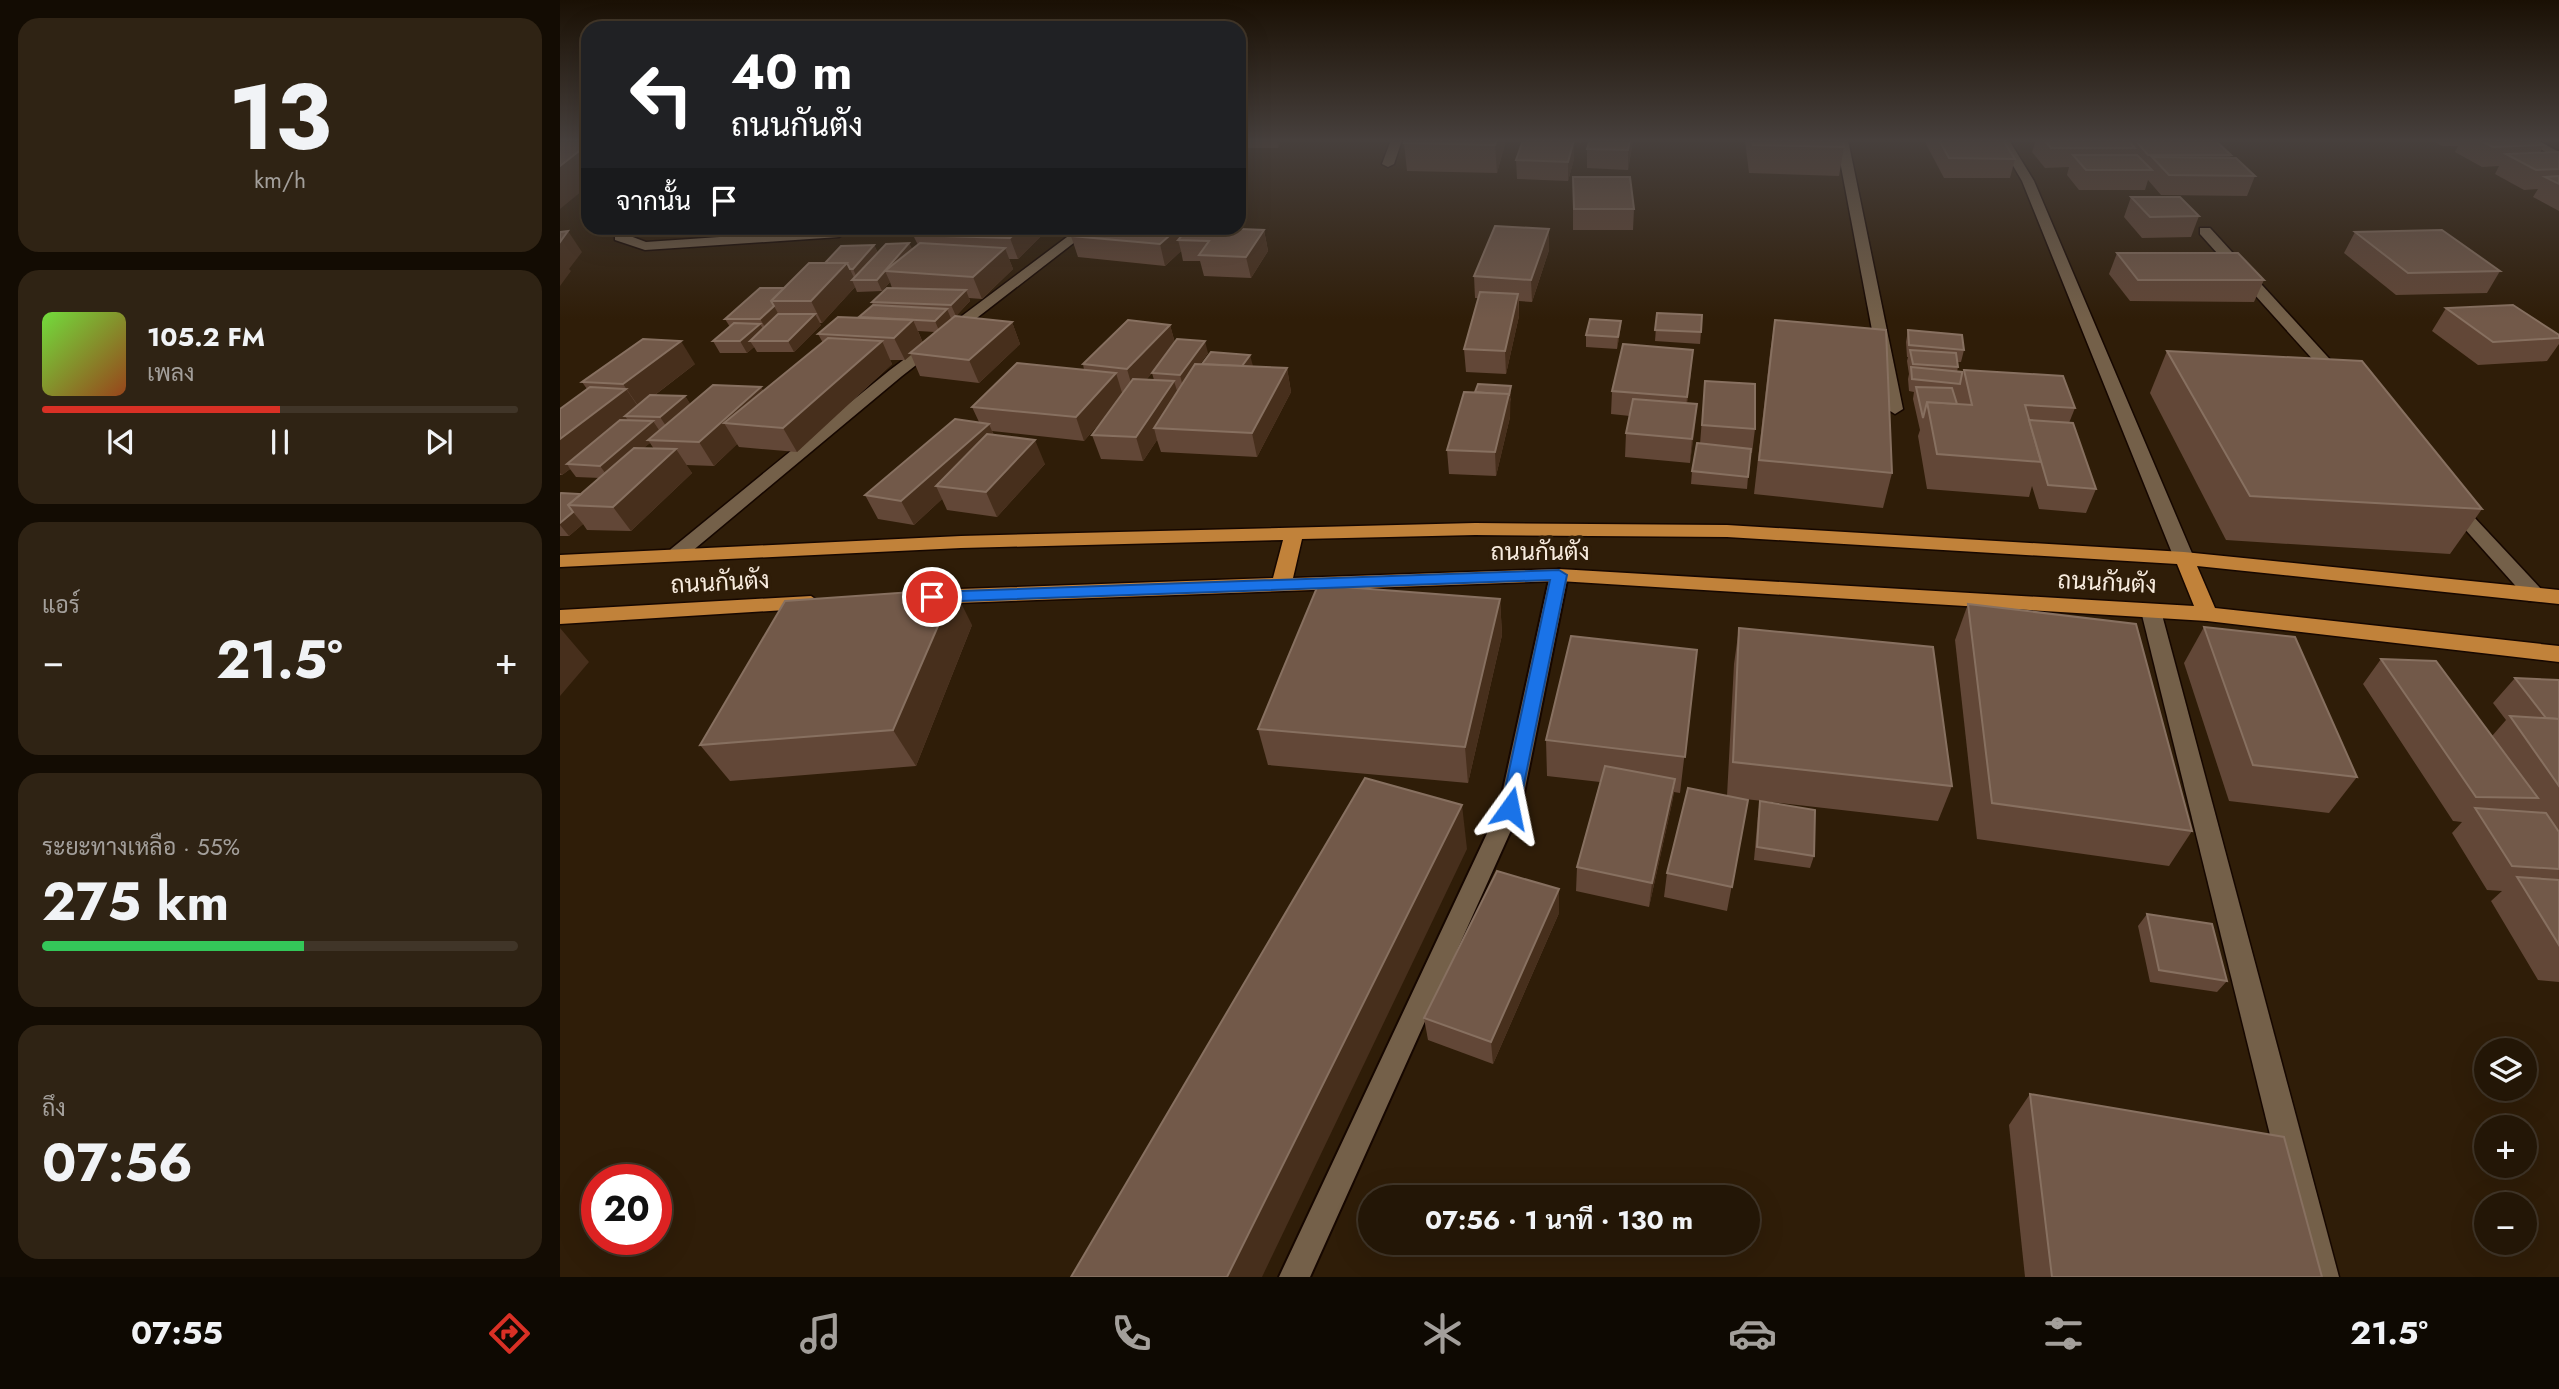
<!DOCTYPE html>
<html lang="th">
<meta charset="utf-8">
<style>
body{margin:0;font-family:Jost,Sarabun,sans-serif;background:#2f2314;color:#f1f3f6;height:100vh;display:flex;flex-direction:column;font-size:26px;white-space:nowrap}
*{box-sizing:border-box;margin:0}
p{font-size:23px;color:#a39f9b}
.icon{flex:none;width:38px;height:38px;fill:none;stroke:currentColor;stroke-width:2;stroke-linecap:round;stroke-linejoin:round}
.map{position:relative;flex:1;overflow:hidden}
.side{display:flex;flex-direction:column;gap:18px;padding:18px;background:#130c03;width:560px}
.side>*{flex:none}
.hud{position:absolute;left:21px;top:21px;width:665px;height:214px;border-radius:21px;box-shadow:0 7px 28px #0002,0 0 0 2px #403528;background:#202124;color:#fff;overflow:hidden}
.buttons{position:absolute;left:1914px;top:1038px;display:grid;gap:14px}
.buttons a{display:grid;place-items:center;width:63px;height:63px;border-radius:50%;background:#231606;box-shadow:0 7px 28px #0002,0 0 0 2px #403528;font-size:35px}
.speed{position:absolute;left:21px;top:1164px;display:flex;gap:14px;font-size:35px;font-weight:700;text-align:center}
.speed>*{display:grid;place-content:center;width:91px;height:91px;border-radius:50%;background:#231606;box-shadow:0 7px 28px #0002,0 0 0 2px #403528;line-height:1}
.speed .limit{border:10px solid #d22;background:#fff;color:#111}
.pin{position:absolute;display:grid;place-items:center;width:60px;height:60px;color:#fff;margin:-30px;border:4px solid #fff;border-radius:50%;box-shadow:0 2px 7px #0007}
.me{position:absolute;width:77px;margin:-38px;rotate:12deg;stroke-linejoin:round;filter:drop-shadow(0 0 5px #0008)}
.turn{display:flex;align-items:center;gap:24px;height:147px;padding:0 35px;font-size:32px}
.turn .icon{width:91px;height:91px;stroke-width:2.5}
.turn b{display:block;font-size:49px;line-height:60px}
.then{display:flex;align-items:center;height:66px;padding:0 35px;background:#0003;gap:14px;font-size:26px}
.big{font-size:52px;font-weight:700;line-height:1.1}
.side .tile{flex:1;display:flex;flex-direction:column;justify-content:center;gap:10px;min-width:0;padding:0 24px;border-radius:21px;background:#2f2314}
.side .dial{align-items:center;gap:0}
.dial b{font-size:91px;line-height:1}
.song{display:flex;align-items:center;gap:21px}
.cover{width:84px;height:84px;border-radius:10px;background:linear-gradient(135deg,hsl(100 70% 55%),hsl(20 70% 35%))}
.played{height:7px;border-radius:4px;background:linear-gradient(90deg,#d93025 50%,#403528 50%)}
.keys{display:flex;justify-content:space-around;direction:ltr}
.heat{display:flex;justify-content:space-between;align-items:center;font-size:38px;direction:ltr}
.charge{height:10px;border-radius:5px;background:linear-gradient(90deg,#34c759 55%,#403528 0)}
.trip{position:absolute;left:798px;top:1185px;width:402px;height:70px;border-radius:35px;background:#231606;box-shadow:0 7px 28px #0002,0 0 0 2px #403528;font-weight:700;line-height:70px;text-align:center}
.tabs{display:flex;height:112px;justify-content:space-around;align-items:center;background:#0e0902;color:#a39f9b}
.tabs .icon{width:49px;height:49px}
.tabs .selected{color:#d93025}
.tabs b{font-size:32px;color:#f1f3f6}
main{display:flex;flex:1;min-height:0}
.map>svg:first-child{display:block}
</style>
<main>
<section class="side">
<div class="tile dial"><b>13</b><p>km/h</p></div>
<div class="tile">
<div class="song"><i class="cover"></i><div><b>105.2 FM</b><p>เพลง</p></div></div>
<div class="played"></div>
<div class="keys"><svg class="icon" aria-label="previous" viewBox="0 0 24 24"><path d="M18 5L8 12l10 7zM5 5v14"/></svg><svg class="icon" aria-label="pause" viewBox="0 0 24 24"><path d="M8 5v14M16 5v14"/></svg><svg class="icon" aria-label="next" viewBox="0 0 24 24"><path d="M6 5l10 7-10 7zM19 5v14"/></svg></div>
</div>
<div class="tile"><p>แอร์</p>
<div class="heat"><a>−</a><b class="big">21.5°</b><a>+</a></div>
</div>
<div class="tile"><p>ระยะทางเหลือ · 55%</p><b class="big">275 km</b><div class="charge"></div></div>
<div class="tile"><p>ถึง</p><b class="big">07:56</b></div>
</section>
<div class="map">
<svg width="1999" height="1277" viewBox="0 0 1999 1277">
<rect width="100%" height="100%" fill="#2f1d08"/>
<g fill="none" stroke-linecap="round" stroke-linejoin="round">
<defs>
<g id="lane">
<polygon points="1963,140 1977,140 1999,152 1999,159"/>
<polygon points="999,569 1008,575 961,808 750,1277 719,1277 939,808 990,575"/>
</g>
<g id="street">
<polygon points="831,140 842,140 834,164 828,167 822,164"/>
<polygon points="1276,140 1288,140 1343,409 1335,414 1327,409"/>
<polygon points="1438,140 1449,140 1474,181 1634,558 1631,562 1617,562 1614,558 1462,181"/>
<polygon points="64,228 78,228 70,236 86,242 279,229 286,233 279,237 85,250 55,240 55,234"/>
<polygon points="519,228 533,228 342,376 125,557 111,557 108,553 111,549 330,370"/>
<polygon points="1640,228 1650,228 1786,377 1786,383 1774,383 1640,234"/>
<polygon points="1893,499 1899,501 1983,591 1986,596 1983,601 1969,601 1887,509 1884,505"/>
<polygon points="1591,604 1601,611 1779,1277 1745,1277 1581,611"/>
</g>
<g id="primary">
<path d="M915 523 1167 525 1624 552 1999 590V604L1637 566 1655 608 1999 646V662L1647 621 999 581 370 604 360 597 370 590 713 578 723 540 401 548 0 567V555L401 536ZM915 535 1167 537 1617 564 1634 606 999 569 733 578 742 539Z"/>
<polygon points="251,596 261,603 258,608 0,624 0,610"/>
</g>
</defs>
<!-- lane casing -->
<use href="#lane" stroke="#160700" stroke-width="4"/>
<!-- street casing -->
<use href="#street" stroke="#160700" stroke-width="3"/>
<!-- primary casing -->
<use href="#primary" stroke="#160700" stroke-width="3"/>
<!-- lane -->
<use href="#lane" fill="#746049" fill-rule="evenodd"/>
<!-- street -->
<use href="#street" fill="#746049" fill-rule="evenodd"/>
<!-- primary -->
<use href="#primary" fill="#c1823a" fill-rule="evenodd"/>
</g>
<!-- wall -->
<g fill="#624737" fill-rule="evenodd">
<polygon points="679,140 721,140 718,148 679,148"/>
<polygon points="946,140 937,173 847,171 844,143"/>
<polygon points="963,140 1021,140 1021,143 1014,142 1014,159 1008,181 957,179 956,160"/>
<polygon points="1030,140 1073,140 1068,170 1027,168 1027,149"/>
<polygon points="1185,140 1282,140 1284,147 1279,176 1189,173"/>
<polygon points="1366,140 1443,140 1455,159 1450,178 1384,178 1366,144"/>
<polygon points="1476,140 1655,140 1671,155 1670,158 1695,176 1687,196 1601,195 1588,180 1585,190 1519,190 1507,175 1509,167 1485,168 1472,152"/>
<polygon points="1872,140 1975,140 1984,145 1980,153 1999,152 1999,211 1973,197 1978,189 1964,190 1935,174 1939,166 1922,167 1895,152 1898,146 1882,146"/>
<polygon points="1013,177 1074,209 1073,230 1013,230"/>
<polygon points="1571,197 1639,216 1631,237 1582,238 1564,217"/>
<polygon points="989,229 989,250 972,302 959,301 959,316 946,374 906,372 904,349 918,298 915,298 914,276"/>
<polygon points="704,230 708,251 691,278 644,276 640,261 623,261 621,251 605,266 518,257 511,236"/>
<polygon points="1795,232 1940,271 1927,293 1836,295 1784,253"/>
<path d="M484 233 458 259H449L453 269 422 299 409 298 410 301 396 316 452 322 460 344 419 383 360 376 351 355 345 360H330L332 364 237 452 179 447 177 444 154 466 126 465 132 473 71 531 27 530 23 524 9 536H0V494H21L40 478 16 477 10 469 2 475H0V409L27 389 22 382 135 364 95 395 125 396 130 404 201 387 203 391 263 343 258 334 300 318 313 305 312 302 332 288 330 282 322 291 297 292 295 287 262 323H259L261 325 234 352H197L194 347 187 353H160L153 341 170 327 165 319 224 288 265 263 314 245 318 253 349 243 352 249 358 245 353 235ZM358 331 375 332 363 343ZM90 443 94 449 83 448Z"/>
<polygon points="1557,253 1704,280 1694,302 1570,301 1549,274"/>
<polygon points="1886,308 1999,335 1999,344 1987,361 1918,365 1872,331"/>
<polygon points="1097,313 1141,332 1140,344 1095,341"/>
<polygon points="1215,320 1332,473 1323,508 1194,494 1210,353"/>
<polygon points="1061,321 1060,332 1057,349 1026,347 1026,335"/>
<path d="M610 325 615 343 648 353 640 364 727 368 731 392 697 457 601 452 597 440 583 461 541 459 532 435 548 413 524 441 432 431 434 435 485 464 437 517 387 510 382 499 354 525 318 519 305 495 419 422 412 407 524 370 523 364ZM592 373 594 380H586Z"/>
<polygon points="1348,330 1404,350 1401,362 1397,362 1398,367 1397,372 1402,374 1404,370 1515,408 1509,423 1536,489 1526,513 1479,509 1472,486 1469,497 1367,489 1358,436 1360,430 1353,399 1354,392 1349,391 1348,379 1349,374 1347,361 1348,357 1347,357 1346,342"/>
<polygon points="1607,351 1922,509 1890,554 1666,540 1590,393"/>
<polygon points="1131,372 1127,403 1137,404 1130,463 1065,457 1066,433 1070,416 1051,414 1052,391"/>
<polygon points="1145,381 1195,429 1192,453 1190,453 1187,489 1131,484 1132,471 1140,444"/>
<polygon points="951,398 949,406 950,417 936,476 889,474 887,450"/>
<polygon points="940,599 942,635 908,783 708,765 698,729"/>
<polygon points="1408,604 1632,831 1609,866 1417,839 1395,640"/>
<polygon points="412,625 356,766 170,781 140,745"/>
<polygon points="1644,627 1797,777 1769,813 1669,801 1624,663"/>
<polygon points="1179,628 1392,786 1378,821 1185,799 1188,800 1167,911 1104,897 1107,873 1167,796 1174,664"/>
<polygon points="1137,650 1120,793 1114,792 1112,803 1089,907 1016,891 1017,867 1040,782 987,776 986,740"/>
<polygon points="1821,659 1932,736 1946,720 1933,703 1955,678 1999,680 1999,982 1978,980 1931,901 1942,891 1927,890 1892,833 1902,822 1893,821 1803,684"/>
<polygon points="1200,801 1254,856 1250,868 1194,860 1198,814"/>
<polygon points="999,913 933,1064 868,1040 864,1018"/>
<polygon points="1587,914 1667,981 1657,992 1590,982 1578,926"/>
<polygon points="1470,1094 1762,1277 1465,1277 1449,1125"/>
</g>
<!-- shaded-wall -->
<g fill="#472f1c">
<polygon points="717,140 721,140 718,148"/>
<polygon points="937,140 946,140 937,173 935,145"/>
<polygon points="1014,140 1014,159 1008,181 1008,162"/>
<polygon points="1070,140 1073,140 1068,170 1068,150"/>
<polygon points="28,144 28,186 0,209 0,166"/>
<polygon points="461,228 482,228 484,233 458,259 450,238"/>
<polygon points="618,228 630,228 618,240 621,251 605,266 600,244"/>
<polygon points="989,229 989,250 972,302 971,280"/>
<polygon points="704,230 708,251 691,278 686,257"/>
<polygon points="8,231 22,252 9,269 11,271 0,286 0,242"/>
<polygon points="349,243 354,254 325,271 330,282 322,291 317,280"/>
<polygon points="314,245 319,256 298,280 293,269"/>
<polygon points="445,248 453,269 422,299 413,277"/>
<polygon points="287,263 295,280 292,280 295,287 262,323 251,301"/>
<polygon points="406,290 410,301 396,316 391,305"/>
<polygon points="958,294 959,316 946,374 945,351"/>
<polygon points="214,306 220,317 207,330 200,319"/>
<polygon points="387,309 392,321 380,333 375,321"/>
<polygon points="255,314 261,325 234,352 228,341"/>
<polygon points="353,320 363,343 350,353 351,355 345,360 334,338"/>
<polygon points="1061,321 1060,332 1057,349 1058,337"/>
<polygon points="452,322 460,344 419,383 409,360"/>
<polygon points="200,324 207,335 190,341 194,347 187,353 180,341"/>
<polygon points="610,325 616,347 574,393 567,369"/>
<polygon points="121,341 135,364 79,407 63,384"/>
<polygon points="322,341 332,364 237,452 223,428"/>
<polygon points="645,341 648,353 623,387 620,375"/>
<polygon points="1133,350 1131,372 1125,420 1127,397"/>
<polygon points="690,355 693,366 677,373"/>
<polygon points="727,368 731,392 697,457 692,433"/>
<polygon points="556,373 563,396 524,441 516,417"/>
<polygon points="614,381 621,404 594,428 597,440 583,461 576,437"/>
<polygon points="951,386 950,417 936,476 935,452"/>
<polygon points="201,387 214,410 164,423 177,444 154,466 139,442"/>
<polygon points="66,389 82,412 65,416 69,422 7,464 10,469 2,475 0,473 0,439"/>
<polygon points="125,396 133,408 108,429 100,417"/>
<polygon points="1137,404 1135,428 1130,463 1132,439"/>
<polygon points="93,421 101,433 88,440 90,443 49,478 40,466"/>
<polygon points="429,424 439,448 376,486 382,499 354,525 341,501"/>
<polygon points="475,440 485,464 437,517 426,492"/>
<polygon points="116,449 132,473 71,531 53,507"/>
<polygon points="13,512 23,524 9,536 0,525 0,523"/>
<polygon points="394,589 412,625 356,766 333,730"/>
<polygon points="940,599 942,635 908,783 905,747"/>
<polygon points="0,628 29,662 0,696"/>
<polygon points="1115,779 1112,803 1089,907 1092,883"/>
<polygon points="902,805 907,849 702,1277 667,1277"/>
<polygon points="999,889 999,913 933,1064 931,1042"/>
</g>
<!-- building -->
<g fill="#725949" stroke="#877060" stroke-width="2">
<polygon points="0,140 28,140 28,144 0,166"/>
<polygon points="846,140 937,140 935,145 844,143"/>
<polygon points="963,140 1014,140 1008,162 956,160"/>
<polygon points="1030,140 1070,140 1068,150 1027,149"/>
<polygon points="1192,140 1282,140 1284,147 1193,145"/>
<polygon points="1379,140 1443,140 1455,159 1389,158"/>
<polygon points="1484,140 1568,140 1575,148 1491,148"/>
<polygon points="1575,140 1655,140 1671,155 1588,155"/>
<polygon points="1919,140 1975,140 1984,145 1933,147"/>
<polygon points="1998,152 1999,152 1999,169 1976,170 1946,154"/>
<polygon points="1513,155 1577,155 1592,170 1526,170"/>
<polygon points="1592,157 1676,158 1695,176 1609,175"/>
<polygon points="1999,176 1999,184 1985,177"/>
<polygon points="1013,177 1070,177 1074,209 1014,209"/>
<polygon points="1571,197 1620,197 1639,216 1590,217"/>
<polygon points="935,226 989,229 971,280 914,276"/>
<polygon points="362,228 461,228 450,238 353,235"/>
<polygon points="522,228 618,228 600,244 511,236"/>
<polygon points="628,228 655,228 704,230 686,257 639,255 649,241 618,240"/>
<polygon points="1882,230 1940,271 1848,273 1795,232"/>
<polygon points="8,231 0,242 0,232"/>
<polygon points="349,243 317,280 292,280 326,244"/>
<polygon points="360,243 445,248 413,277 325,271"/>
<polygon points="314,245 293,269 290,269 287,263 265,263 281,246"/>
<polygon points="1557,253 1678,253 1704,280 1578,280"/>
<polygon points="249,263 287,263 251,301 211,301"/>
<polygon points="200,288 224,288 211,301 214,306 200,319 165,319"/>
<polygon points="327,288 406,290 391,305 312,302"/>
<polygon points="920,292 958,294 945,351 904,349"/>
<polygon points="313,305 387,309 375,321 299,317"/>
<polygon points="1953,305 1999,335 1999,338 1933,342 1886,308"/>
<polygon points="1097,313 1142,315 1141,332 1095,330"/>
<polygon points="218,314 255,314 228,341 190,341"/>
<polygon points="395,316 452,322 409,360 350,353"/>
<polygon points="278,317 353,320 334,338 258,334"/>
<polygon points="1030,319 1061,321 1058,337 1026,335"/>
<polygon points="568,320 610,325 567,369 523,364"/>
<polygon points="1215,320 1326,330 1332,473 1199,460"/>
<polygon points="174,323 200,324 180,341 153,341"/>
<polygon points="1348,330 1402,335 1404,350 1349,345"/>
<polygon points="268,338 322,341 223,428 164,423"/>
<polygon points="83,339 121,341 63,384 22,382"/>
<polygon points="617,339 645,341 620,375 592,373"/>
<polygon points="1063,344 1133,350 1127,397 1052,391"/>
<polygon points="1350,350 1396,353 1398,367 1353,364"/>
<polygon points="1607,351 1802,361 1922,509 1690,496"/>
<polygon points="651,352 690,355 682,366 642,364"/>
<polygon points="457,363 556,373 516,417 412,407"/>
<polygon points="635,364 727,368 692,433 594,428"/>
<polygon points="1351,367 1402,372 1402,374 1400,384 1352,379"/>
<polygon points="1404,370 1503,376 1515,408 1465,405 1481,462 1377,454 1367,402 1412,405"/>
<polygon points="573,379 614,381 576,437 532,435"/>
<polygon points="1145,381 1195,384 1195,429 1142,425"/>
<polygon points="918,384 951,386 949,395 915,392"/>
<polygon points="153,385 201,387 139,442 88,440"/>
<polygon points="30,387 66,389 0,439 0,409"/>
<polygon points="1356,387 1392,388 1397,404 1367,402 1363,418"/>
<polygon points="904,392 949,394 935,452 887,450"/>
<polygon points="90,395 125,396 100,417 65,416"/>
<polygon points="1073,399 1137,404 1132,439 1066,433"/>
<polygon points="395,419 429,424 341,501 305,495"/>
<polygon points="60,420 93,421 40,466 7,464"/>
<polygon points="1469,420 1513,423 1536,489 1488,485"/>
<polygon points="427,434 475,440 426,492 376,486"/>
<polygon points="1137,443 1191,449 1188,477 1132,471"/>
<polygon points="74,448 116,449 53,507 8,505"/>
<polygon points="1,493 21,494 8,505 13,512 0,523 0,494"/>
<polygon points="758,585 940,599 905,747 698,729"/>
<polygon points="394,589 333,730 140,745 225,601"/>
<polygon points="1408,604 1576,624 1632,831 1432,803"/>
<polygon points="1644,627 1735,637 1797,777 1693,765"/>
<polygon points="1179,628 1373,647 1392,786 1173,762"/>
<polygon points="1011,636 1137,650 1125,757 986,740"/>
<polygon points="1821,659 1876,661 1978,798 1916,797"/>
<polygon points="1955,678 1999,680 1999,719 1986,718"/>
<polygon points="1950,716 1999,719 1999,786"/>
<polygon points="1045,766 1115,779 1092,883 1017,867"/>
<polygon points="805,778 902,805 667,1277 511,1277"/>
<polygon points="1128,788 1188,800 1172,887 1107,873"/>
<polygon points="1200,801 1255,810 1254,856 1197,847"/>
<polygon points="1915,808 1986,813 1999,832 1999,869 1952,866"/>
<polygon points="937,871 999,889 931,1042 864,1018"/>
<polygon points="1957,877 1999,880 1999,945"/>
<polygon points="1587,914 1652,924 1667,981 1599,970"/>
<polygon points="1470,1094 1724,1137 1762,1277 1492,1277"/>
</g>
<!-- sky -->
<linearGradient id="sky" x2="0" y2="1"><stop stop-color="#1a1004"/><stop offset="0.44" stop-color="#47403d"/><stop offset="1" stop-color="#47403d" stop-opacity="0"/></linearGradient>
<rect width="1999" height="319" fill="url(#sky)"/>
<!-- route -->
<polygon fill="#1a73e8" stroke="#114b97" stroke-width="2" points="999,570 1007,575 959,808 950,816 941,808 990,580 372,602 364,597 372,592"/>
<g text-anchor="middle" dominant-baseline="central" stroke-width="7" stroke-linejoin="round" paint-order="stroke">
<!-- street labels -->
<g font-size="24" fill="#f7ebde" stroke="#2f1d08">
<text x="980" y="551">ถนนกันตัง</text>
<text transform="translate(160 582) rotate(-3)">ถนนกันตัง</text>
<text transform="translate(1547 582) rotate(3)">ถนนกันตัง</text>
</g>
</g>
</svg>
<div class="buttons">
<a><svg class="icon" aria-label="layers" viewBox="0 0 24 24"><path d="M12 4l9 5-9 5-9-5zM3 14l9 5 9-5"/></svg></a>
<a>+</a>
<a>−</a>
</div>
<div class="speed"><div class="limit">20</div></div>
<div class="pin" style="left:372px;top:597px;background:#d93025"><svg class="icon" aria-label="arrive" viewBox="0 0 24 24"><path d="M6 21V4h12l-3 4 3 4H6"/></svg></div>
<svg class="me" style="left:950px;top:808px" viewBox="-20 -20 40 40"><path d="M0-17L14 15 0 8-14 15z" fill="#1a73e8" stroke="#fff" stroke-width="4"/></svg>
<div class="trip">07:56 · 1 นาที · 130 m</div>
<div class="hud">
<div class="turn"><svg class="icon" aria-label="left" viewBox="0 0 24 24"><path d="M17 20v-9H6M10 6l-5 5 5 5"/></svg><div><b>40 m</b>ถนนกันตัง</div></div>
<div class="then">จากนั้น<svg class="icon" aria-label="arrive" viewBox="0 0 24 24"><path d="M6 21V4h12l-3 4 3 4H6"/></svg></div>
</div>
</div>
</main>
<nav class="tabs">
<b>07:55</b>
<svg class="icon selected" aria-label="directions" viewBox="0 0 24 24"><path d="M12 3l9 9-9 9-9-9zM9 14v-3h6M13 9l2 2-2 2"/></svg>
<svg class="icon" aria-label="music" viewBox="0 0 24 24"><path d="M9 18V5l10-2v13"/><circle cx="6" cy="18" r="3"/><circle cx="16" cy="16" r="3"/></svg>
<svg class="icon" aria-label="phone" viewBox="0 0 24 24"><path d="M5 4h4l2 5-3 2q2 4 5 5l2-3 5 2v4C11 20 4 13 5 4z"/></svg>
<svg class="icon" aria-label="climate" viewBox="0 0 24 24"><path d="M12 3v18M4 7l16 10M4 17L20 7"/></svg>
<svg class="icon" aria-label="car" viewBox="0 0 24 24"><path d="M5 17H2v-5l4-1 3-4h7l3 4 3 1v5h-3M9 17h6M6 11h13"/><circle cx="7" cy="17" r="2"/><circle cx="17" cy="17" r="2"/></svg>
<svg class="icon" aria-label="filters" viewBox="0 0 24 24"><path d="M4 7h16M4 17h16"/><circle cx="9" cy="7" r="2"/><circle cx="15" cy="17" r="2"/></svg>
<b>21.5°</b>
</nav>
